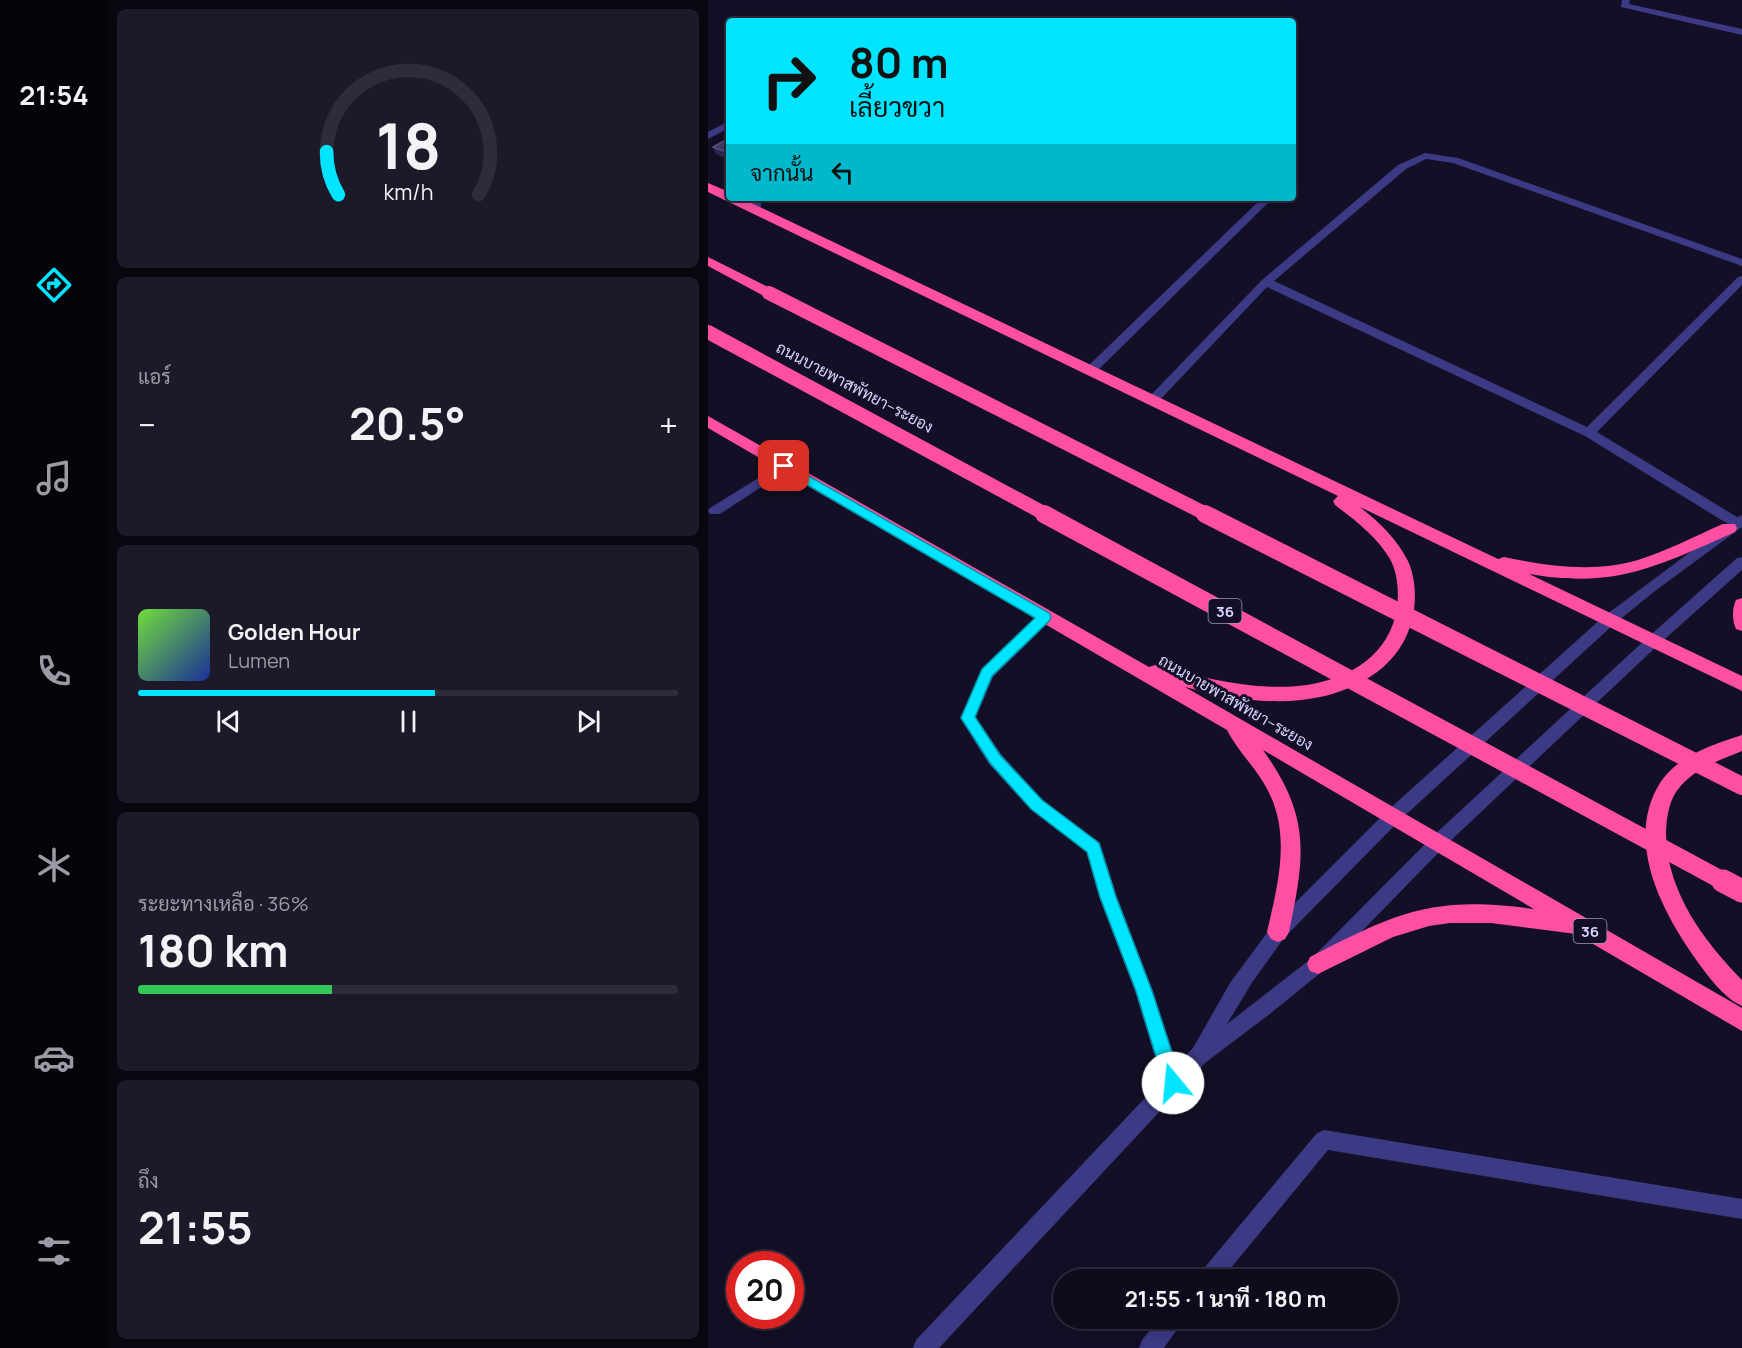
<!DOCTYPE html>
<html lang="th">
<meta charset="utf-8">
<style>
body{margin:0;font-family:Manrope,Sarabun,sans-serif;background:#1c1929;color:#f1f3f6;height:100vh;display:flex;flex-direction:column;font-size:22px;white-space:nowrap}
*{box-sizing:border-box;margin:0}
p{font-size:20px;color:#9b9ba3}
.icon{flex:none;width:33px;height:33px;fill:none;stroke:currentColor;stroke-width:2;stroke-linecap:round;stroke-linejoin:round}
.map{position:relative;flex:1;overflow:hidden}
.sheet{display:flex;flex-direction:column;gap:9px;padding:9px;background:#08060f;width:600px}
.sheet>*{flex:none}
.top-card{position:absolute;left:18px;top:18px;width:570px;height:183px;border-radius:6px;box-shadow:0 3px 15px #0003,0 0 0 2px #2e2b3b;background:#00e5ff;color:#111;overflow:hidden}
.speed{position:absolute;left:18px;top:1251px;display:flex;gap:12px;font-size:30px;font-weight:700;text-align:center}
.speed>*{display:grid;place-content:center;width:78px;height:78px;border-radius:50%;background:#0e0b1c;box-shadow:0 3px 15px #0003,0 0 0 2px #2e2b3b;line-height:1}
.speed .limit{border:9px solid #d22;background:#fff;color:#111}
.pin{position:absolute;display:grid;place-items:center;width:51px;height:51px;color:#fff;margin:-26px;border-radius:12px;box-shadow:0 3px 9px #0006}
.me{position:absolute;width:66px;margin:-33px;rotate:343deg;stroke-linejoin:round;filter:drop-shadow(0 0 4px #0008)}
.turn{display:flex;align-items:center;gap:21px;height:126px;padding:0 24px;font-size:27px}
.turn .icon{width:78px;height:78px;stroke-width:2.5}
.turn b{display:block;font-size:42px;line-height:51px}
.then{display:flex;align-items:center;height:57px;padding:0 24px;background:#0003;gap:12px;font-size:22px}
.big{font-size:45px;font-weight:700;line-height:1.1}
.sheet .card{flex:1;display:flex;flex-direction:column;justify-content:center;gap:9px;min-width:0;padding:0 21px;border-radius:9px;background:#1c1929}
.sheet .dial{align-items:center;gap:0}
.dial svg{height:156px;overflow:visible;fill:none;stroke:#2e2b3b;stroke-width:7;stroke-linecap:round;text-anchor:middle}
.dial text{fill:#f1f3f6;stroke:none}
.song{display:flex;align-items:center;gap:18px}
.cover{width:72px;height:72px;border-radius:9px;background:linear-gradient(135deg,hsl(100 70% 55%),hsl(230 70% 35%))}
.played{height:6px;border-radius:3px;background:linear-gradient(90deg,#00e5ff 55%,#2e2b3b 55%)}
.keys{display:flex;justify-content:space-around;direction:ltr}
.heat{display:flex;justify-content:space-between;align-items:center;font-size:33px;direction:ltr}
.charge{height:9px;border-radius:4px;background:linear-gradient(90deg,#34c759 36%,#2e2b3b 0)}
.trip{position:absolute;left:345px;top:1269px;width:345px;height:60px;border-radius:30px;background:#0e0b1c;box-shadow:0 3px 15px #0003,0 0 0 2px #2e2b3b;font-weight:700;line-height:60px;text-align:center}
main{display:flex;flex:1;min-height:0}
.tabs{display:flex;flex-direction:column;width:108px;justify-content:space-around;align-items:center;background:#06040b;color:#9b9ba3}
.tabs .icon{width:42px;height:42px}
.tabs .selected{color:#00e5ff}
.tabs b{font-size:27px;color:#f1f3f6}
.map>svg:first-child{display:block}
</style>
<main>
<nav class="tabs">
<b>21:54</b>
<svg class="icon selected" aria-label="directions" viewBox="0 0 24 24"><path d="M12 3l9 9-9 9-9-9zM9 14v-3h6M13 9l2 2-2 2"/></svg>
<svg class="icon" aria-label="music" viewBox="0 0 24 24"><path d="M9 18V5l10-2v13"/><circle cx="6" cy="18" r="3"/><circle cx="16" cy="16" r="3"/></svg>
<svg class="icon" aria-label="phone" viewBox="0 0 24 24"><path d="M5 4h4l2 5-3 2q2 4 5 5l2-3 5 2v4C11 20 4 13 5 4z"/></svg>
<svg class="icon" aria-label="climate" viewBox="0 0 24 24"><path d="M12 3v18M4 7l16 10M4 17L20 7"/></svg>
<svg class="icon" aria-label="car" viewBox="0 0 24 24"><path d="M5 17H2v-5l4-1 3-4h7l3 4 3 1v5h-3M9 17h6M6 11h13"/><circle cx="7" cy="17" r="2"/><circle cx="17" cy="17" r="2"/></svg>
<svg class="icon" aria-label="filters" viewBox="0 0 24 24"><path d="M4 7h16M4 17h16"/><circle cx="9" cy="7" r="2"/><circle cx="15" cy="17" r="2"/></svg>
</nav>
<section class="sheet">
<div class="card dial"><svg viewBox="0 0 100 80">
<path d="M14 69A42 42 0 1 1 86 69"/>
<path d="M14 69A42 42 0 0 1 8 47" stroke="#00e5ff"/>
<text x="50" y="56" font-size="32" font-weight="700">18</text>
<text x="50" y="72" font-size="11">km/h</text>
</svg></div>
<div class="card"><p>แอร์</p>
<div class="heat"><a>−</a><b class="big">20.5°</b><a>+</a></div>
</div>
<div class="card">
<div class="song"><i class="cover"></i><div><b>Golden Hour</b><p>Lumen</p></div></div>
<div class="played"></div>
<div class="keys"><svg class="icon" aria-label="previous" viewBox="0 0 24 24"><path d="M18 5L8 12l10 7zM5 5v14"/></svg><svg class="icon" aria-label="pause" viewBox="0 0 24 24"><path d="M8 5v14M16 5v14"/></svg><svg class="icon" aria-label="next" viewBox="0 0 24 24"><path d="M6 5l10 7-10 7zM19 5v14"/></svg></div>
</div>
<div class="card"><p>ระยะทางเหลือ · 36%</p><b class="big">180 km</b><div class="charge"></div></div>
<div class="card"><p>ถึง</p><b class="big">21:55</b></div>
</section>
<div class="map">
<svg width="1034" height="1348" viewBox="0 0 1034 1348">
<rect width="100%" height="100%" fill="#130f26"/>
<g fill="none" stroke-linecap="round" stroke-linejoin="round">
<!-- minor -->
<g fill="#3d3a85" fill-rule="evenodd">
<polygon points="914,0 922,0 921,4 1034,29 1034,35 913,7"/>
<polygon points="21,121 21,128 0,139 0,132"/>
<polygon points="717,153 750,158 1034,259 1034,266 745,163 718,159 698,169 566,281 879,427 1030,277 1034,276 1034,285 889,432 1029,517 1034,515 1034,527 947,591 905,625 691,821 576,938 545,981 519,1024 604,958 724,837 939,638 1029,558 1034,557 1034,570 949,646 736,847 616,970 563,1013 497,1063 231,1348 205,1348 208,1340 454,1080 427,991 391,897 379,852 323,810 281,764 252,718 274,669 332,613 342,613 344,617 342,621 285,677 268,717 293,754 335,800 392,843 409,897 445,991 469,1065 485,1048 522,983 564,926 679,811 895,617 1020,524 877,436 559,287 448,404 440,404 440,398 554,280 690,165"/>
<polygon points="44,198 54,198 52,212 43,210"/>
<polygon points="554,198 565,198 386,374 378,374 378,368"/>
<polygon points="76,462 82,466 81,469 12,514 2,514 0,511 2,508"/>
<polygon points="616,1130 1034,1199 1034,1219 620,1150 513,1280 489,1280 492,1273 609,1133"/>
<polygon points="452,1318 477,1318 456,1348 431,1348 434,1340"/>
</g>
<!-- highway -->
<g fill="#ff4fa3" fill-rule="evenodd">
<path d="M0 183 21 192V198H33L790 559 796 557C839 566 886 573 930 560 959 551 987 536 1015 524H1027L1029 528 1027 532C950 566 908 589 821 574L1034 676V691L652 507C671 522 689 539 700 561 707 577 708 594 706 610 699 658 661 685 617 696 570 707 523 699 477 687L1034 1008V1031L868 934 783 923H742L721 926 685 937 610 974 602 971 599 964 602 957C689 912 726 895 826 909L555 750C603 817 597 855 581 932L577 939 570 942 563 939 559 932C570 884 584 833 558 787 547 767 529 750 519 730L0 428V416L441 667 447 665C496 678 548 692 599 685 643 678 682 654 689 608 691 592 690 574 682 559 669 537 647 520 627 505L625 501 630 496 0 192Z"/>
<polygon points="0,257 66,290 68,293 66,296 56,296 0,266"/>
<path d="M1034 598V631L1028 629C1024 621 1024 608 1028 600Z"/>
<path d="M1034 735V751C1010 761 984 769 968 792 960 804 958 822 958 836 960 893 995 940 1034 980V1006C1016 998 1000 976 989 961 954 912 916 841 952 783 970 755 1005 745 1034 735Z"/>
</g>
<!-- highway-bridge-far2 -->
<g stroke="#ff4fa3" stroke-width="14">
<polyline points="61,293 500,515"/>
<polyline points="0,332 339,515"/>
</g>
<!-- highway-bridge-far1 -->
<g stroke="#ff4fa3" stroke-width="18">
<polyline points="336,514 1017,882"/>
<polyline points="497,514 1034,786"/>
</g>
<!-- highway-bridge -->
<polyline stroke="#ff4fa3" stroke-width="23" points="1015,881 1034,891"/>
</g>
<!-- wall -->
<polygon fill="#312854" points="21,138 21,160 8,154 5,147"/>
<!-- building -->
<polygon fill="#433a66" stroke="#5a527e" stroke-width="1.5" points="21,138 21,153 5,147"/>
<!-- route -->
<polygon fill="#00e5ff" stroke="#0095a6" stroke-width="1.5" points="76,462 341,613 343,617 341,621 284,676 267,717 292,755 334,800 391,843 408,897 444,991 474,1083 471,1090 465,1092 459,1090 456,1083 428,991 392,897 379,852 323,809 282,763 253,718 274,669 327,618 72,469 70,466"/>
<g text-anchor="middle" dominant-baseline="central" stroke-width="6" stroke-linejoin="round" paint-order="stroke">
<!-- shield labels -->
<g fill="#130f26" stroke="#9e99be" stroke-width="1.5">
<rect x="500.5" y="599" width="33" height="24" rx="4.5"/>
<rect x="865.5" y="919" width="33" height="24" rx="4.5"/>
</g>
<g font-size="15" font-weight="bold" fill="#d9d4ff">
<text x="517" y="611">36</text>
<text x="882" y="931">36</text>
</g>
<!-- street labels -->
<g font-size="16" fill="#d9d4ff" stroke="#130f26">
<text transform="translate(147 387) rotate(28)">ถนนบายพาสพัทยา–ระยอง</text>
<text transform="translate(528 702) rotate(30)">ถนนบายพาสพัทยา–ระยอง</text>
</g>
</g>
</svg>
<div class="speed"><div class="limit">20</div></div>
<div class="pin" style="left:76px;top:466px;background:#d93025"><svg class="icon" aria-label="arrive" viewBox="0 0 24 24"><path d="M6 21V4h12l-3 4 3 4H6"/></svg></div>
<svg class="me" style="left:465px;top:1083px" viewBox="-20 -20 40 40"><circle r="19" fill="#fff"/><path d="M0-13L10 11 0 6-10 11z" fill="#00e5ff"/></svg>
<div class="trip">21:55 · 1 นาที · 180 m</div>
<div class="top-card">
<div class="turn"><svg class="icon" aria-label="right" viewBox="0 0 24 24"><path d="M7 20v-9h11M14 6l5 5-5 5"/></svg><div><b>80 m</b>เลี้ยวขวา</div></div>
<div class="then">จากนั้น<svg class="icon" aria-label="left" viewBox="0 0 24 24"><path d="M17 20v-9H6M10 6l-5 5 5 5"/></svg></div>
</div>
</div>
</main>
